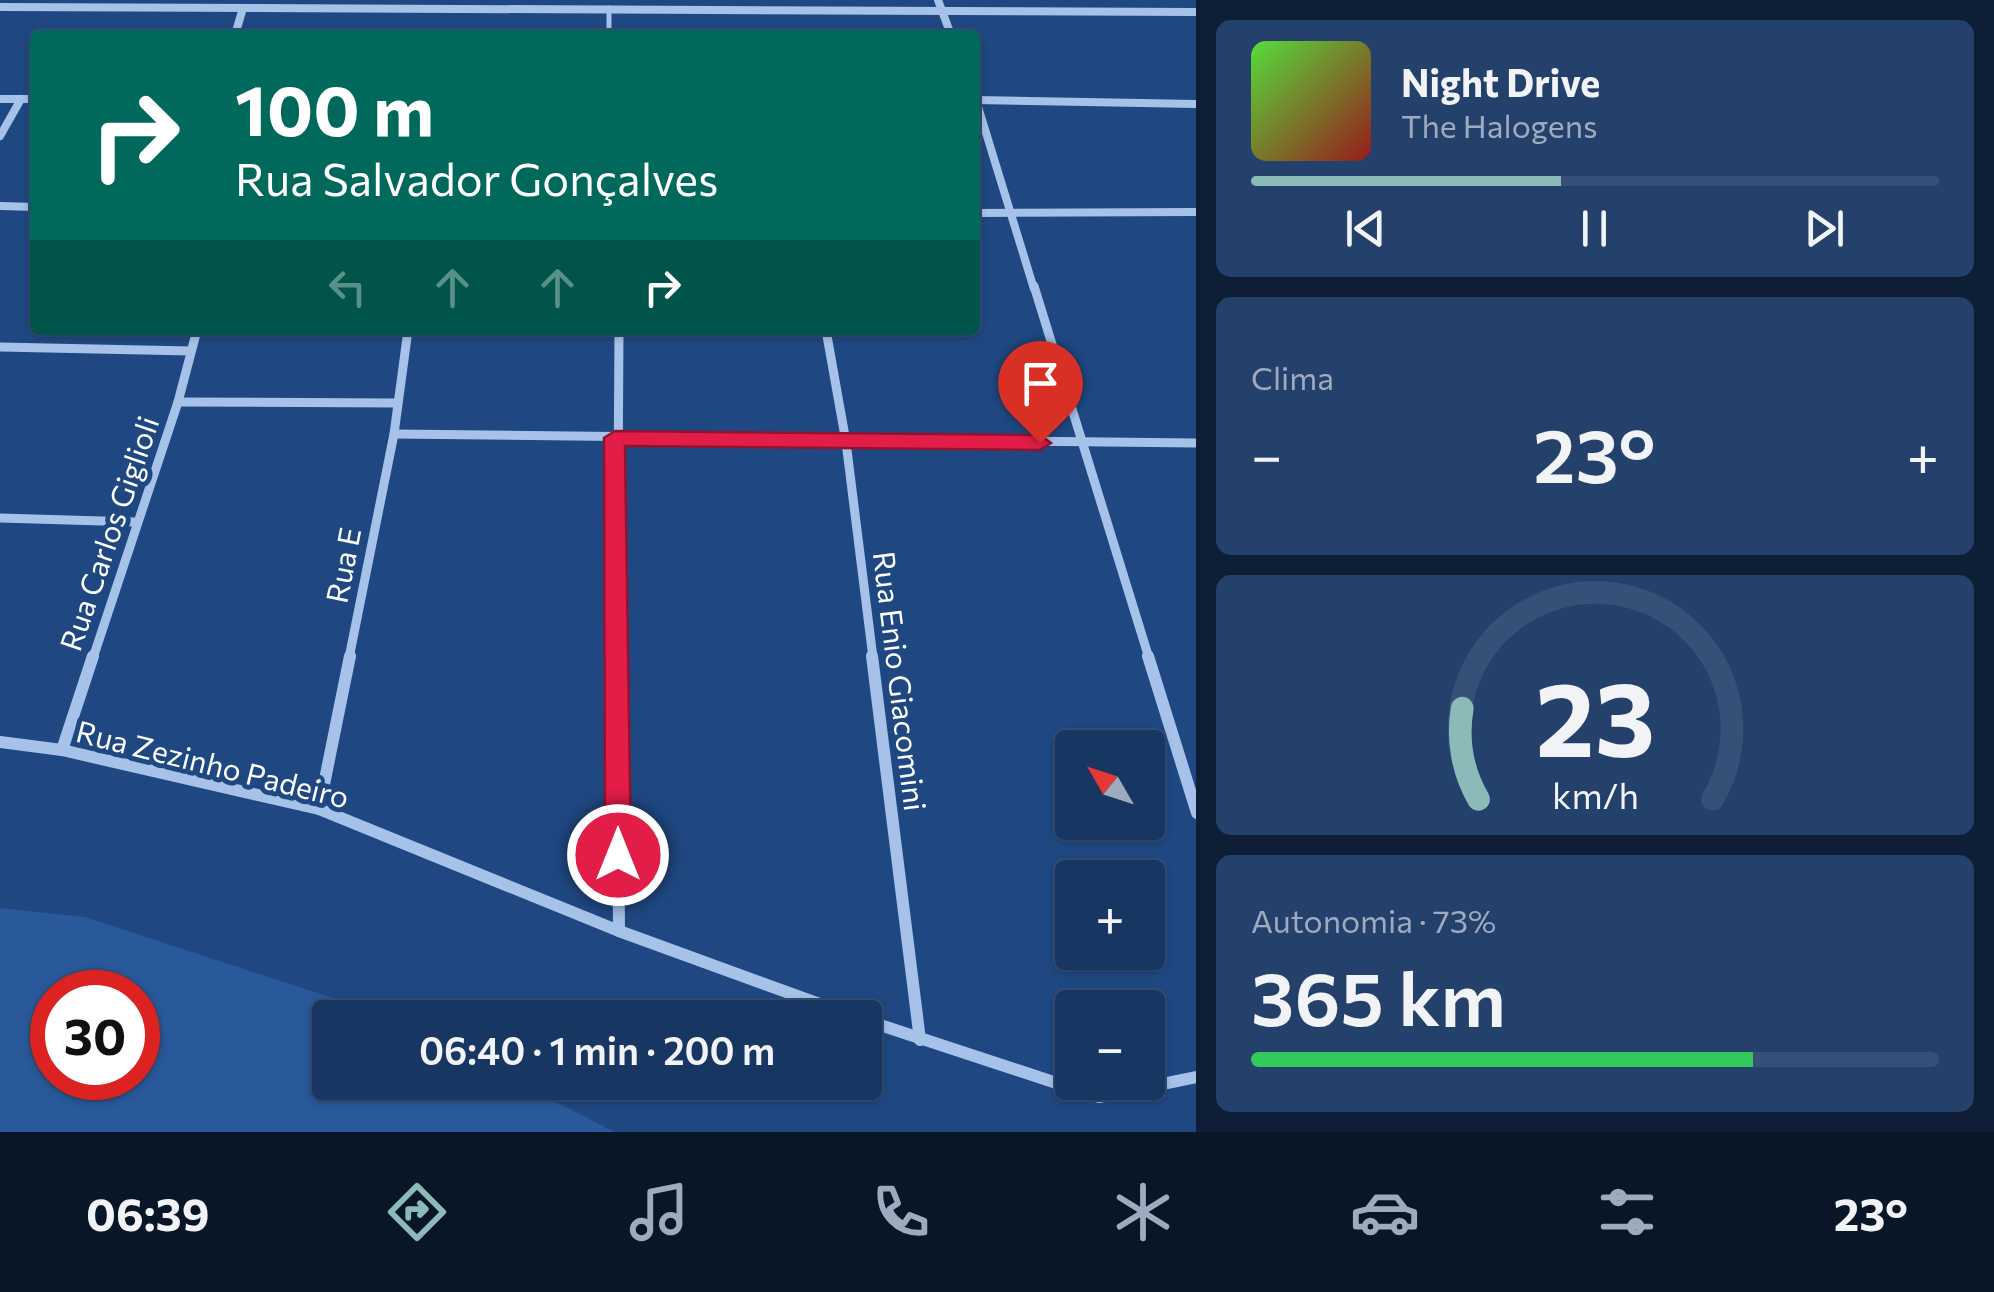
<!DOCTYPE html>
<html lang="pt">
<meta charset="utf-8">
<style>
body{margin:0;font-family:Commissioner,sans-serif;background:#24416b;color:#f1f3f6;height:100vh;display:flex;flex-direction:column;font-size:38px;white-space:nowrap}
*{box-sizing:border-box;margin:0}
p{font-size:32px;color:#9eabbe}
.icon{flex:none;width:55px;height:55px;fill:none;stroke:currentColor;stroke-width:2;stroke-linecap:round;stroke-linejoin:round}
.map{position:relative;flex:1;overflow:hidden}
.drawer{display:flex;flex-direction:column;gap:20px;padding:20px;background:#0d1e36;width:798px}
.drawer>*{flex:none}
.top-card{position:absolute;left:30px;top:30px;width:950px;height:305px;border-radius:10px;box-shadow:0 2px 8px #0004,0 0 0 2px #365077;background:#00695c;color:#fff;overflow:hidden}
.needle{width:65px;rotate:309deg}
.tools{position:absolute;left:1055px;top:730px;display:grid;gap:20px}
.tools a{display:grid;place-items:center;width:110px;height:110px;border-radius:10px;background:#173662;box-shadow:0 2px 8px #0004,0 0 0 2px #365077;font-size:50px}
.speed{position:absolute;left:30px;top:970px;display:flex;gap:20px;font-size:50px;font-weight:700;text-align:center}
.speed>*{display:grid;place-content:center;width:130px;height:130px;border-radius:50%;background:#173662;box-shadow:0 2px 8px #0004,0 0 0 2px #365077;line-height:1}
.speed .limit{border:15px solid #d22;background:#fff;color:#111}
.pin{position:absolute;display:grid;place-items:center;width:85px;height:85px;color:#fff;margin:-102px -42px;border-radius:50% 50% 50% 0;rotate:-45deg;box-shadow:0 0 10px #0007}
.pin .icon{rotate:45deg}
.me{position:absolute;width:110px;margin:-55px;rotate:0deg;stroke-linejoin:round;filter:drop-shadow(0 0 8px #0008)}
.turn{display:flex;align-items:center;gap:35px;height:210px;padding:0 40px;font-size:45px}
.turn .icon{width:130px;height:130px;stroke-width:2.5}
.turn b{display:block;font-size:70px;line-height:85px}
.lanes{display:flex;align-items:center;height:95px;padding:0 40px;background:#0003;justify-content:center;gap:50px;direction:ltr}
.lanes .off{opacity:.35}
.big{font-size:75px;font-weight:600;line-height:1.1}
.drawer .card{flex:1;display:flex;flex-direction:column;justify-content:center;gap:15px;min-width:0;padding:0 35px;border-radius:15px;background:#24416b}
.drawer .dial{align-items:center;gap:0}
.dial svg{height:260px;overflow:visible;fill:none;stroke:#365077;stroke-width:7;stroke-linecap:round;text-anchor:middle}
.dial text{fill:#f1f3f6;stroke:none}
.song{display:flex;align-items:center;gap:30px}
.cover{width:120px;height:120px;border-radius:15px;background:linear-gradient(135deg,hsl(110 70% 55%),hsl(0 70% 35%))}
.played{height:10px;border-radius:5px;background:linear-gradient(90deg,#8bbbb9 45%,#365077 45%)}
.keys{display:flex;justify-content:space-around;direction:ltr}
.heat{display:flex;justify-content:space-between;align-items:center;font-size:55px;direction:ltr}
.charge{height:15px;border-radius:8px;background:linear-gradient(90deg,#34c759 73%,#365077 0)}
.trip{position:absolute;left:312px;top:1000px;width:570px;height:100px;border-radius:10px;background:#173662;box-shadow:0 2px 8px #0004,0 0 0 2px #365077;font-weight:600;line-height:100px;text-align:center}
.dock{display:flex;height:160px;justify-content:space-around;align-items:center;background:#091627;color:#9eabbe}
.dock .icon{width:70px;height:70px}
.dock .current{color:#8bbbb9}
.dock b{font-size:45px;color:#f1f3f6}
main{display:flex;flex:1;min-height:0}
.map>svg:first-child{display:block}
</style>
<main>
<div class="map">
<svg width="1197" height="1132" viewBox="0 0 1197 1132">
<rect width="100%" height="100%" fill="#1f4882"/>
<!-- green -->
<path fill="#29599b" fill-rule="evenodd" d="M0 908 85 917 391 1017 330 1018V1082L518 1083 615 1132H0ZM52 992H138V1078H52Z"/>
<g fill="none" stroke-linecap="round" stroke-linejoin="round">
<!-- lane -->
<polyline stroke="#a6c2e9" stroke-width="5" points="609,8 609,35"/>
<!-- street-far2 -->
<g stroke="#a6c2e9" stroke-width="8">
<polyline points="938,0 951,35"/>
<polyline points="0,7 1197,12"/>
<polyline points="235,35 243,8"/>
<polyline points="975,97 1034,289"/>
<polyline points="0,99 35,99"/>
<polyline points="975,100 1197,104"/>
<polyline points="0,136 21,99"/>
<polyline points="0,206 35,207"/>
<polyline points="975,213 1197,212"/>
</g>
<!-- street-far1 -->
<g stroke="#a6c2e9" stroke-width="9">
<polyline points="1034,286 1149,658"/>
<polyline points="826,330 846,442 873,658"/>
<polyline points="0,347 191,351"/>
<polyline points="178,402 397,403"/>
<polyline points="394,434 1197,443"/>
<polyline points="0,518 136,522"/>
<polyline points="93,658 178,402 197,330"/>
<polyline points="349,658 394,434 408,330"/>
<polyline points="617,658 619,330"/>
</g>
<!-- street -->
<g stroke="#a6c2e9" stroke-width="12">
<polyline points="617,656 619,931"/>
<polyline points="872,656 920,1040"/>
<polyline points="1148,656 1197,813"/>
<polyline points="0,742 62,750 319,809 619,931 858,1018"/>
<polyline points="62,750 93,656"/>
<polyline points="319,809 350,656"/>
<polyline points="865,1020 1099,1097 1197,1077"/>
</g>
</g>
<!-- route -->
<polygon fill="#e11d48" stroke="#92132f" stroke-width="2.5" points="615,431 1040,435 1051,443 1040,450 625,446 631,855 628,864 618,867 608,864 605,855 604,438"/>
<g text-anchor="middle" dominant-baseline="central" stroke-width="10" stroke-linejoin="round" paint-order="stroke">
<!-- street labels -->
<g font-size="30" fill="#fff" stroke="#1f4882">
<text transform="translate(108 533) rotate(-71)">Rua Carlos Giglioli</text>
<text transform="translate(342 565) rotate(-79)">Rua E</text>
<text transform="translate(901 681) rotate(83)">Rua Enio Giacomini</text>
<text transform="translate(213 763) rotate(14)">Rua Zezinho Padeiro</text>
</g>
</g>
</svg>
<div class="tools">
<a><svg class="needle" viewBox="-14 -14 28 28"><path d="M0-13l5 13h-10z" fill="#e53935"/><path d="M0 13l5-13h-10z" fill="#9eabbe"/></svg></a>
<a>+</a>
<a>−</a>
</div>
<div class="speed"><div class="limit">30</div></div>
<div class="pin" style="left:1040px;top:443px;background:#d93025"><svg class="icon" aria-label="arrive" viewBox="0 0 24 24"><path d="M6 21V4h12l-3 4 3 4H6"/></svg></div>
<svg class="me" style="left:618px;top:855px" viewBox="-20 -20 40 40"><circle r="17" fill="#e11d48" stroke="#fff" stroke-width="3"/><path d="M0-11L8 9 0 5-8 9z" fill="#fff"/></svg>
<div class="trip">06:40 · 1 min · 200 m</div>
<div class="top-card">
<div class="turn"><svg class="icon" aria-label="right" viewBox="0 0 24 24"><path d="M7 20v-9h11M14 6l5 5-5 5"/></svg><div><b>100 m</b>Rua Salvador Gonçalves</div></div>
<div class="lanes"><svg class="icon off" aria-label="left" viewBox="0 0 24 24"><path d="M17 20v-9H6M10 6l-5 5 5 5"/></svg><svg class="icon off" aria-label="ahead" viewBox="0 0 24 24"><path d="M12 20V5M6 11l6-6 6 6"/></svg><svg class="icon off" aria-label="ahead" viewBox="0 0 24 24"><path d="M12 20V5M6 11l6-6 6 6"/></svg><svg class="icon" aria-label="right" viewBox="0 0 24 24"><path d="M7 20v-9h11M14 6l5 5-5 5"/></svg></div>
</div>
</div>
<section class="drawer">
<div class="card">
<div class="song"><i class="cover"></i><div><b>Night Drive</b><p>The Halogens</p></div></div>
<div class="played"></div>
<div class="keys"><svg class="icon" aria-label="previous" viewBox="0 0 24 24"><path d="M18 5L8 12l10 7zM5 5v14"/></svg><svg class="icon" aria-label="pause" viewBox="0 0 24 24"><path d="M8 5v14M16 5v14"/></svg><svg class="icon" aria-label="next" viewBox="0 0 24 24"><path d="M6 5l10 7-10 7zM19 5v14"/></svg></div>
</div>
<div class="card"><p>Clima</p>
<div class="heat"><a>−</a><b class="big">23°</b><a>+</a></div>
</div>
<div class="card dial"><svg viewBox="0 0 100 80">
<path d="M14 69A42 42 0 1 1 86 69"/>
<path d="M14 69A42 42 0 0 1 9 41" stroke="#8bbbb9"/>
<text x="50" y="56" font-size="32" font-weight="700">23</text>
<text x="50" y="72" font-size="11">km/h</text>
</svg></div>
<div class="card"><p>Autonomia · 73%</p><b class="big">365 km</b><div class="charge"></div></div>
</section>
</main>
<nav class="dock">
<b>06:39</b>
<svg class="icon current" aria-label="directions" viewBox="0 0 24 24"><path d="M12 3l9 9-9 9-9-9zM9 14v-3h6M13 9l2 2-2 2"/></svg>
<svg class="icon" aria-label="music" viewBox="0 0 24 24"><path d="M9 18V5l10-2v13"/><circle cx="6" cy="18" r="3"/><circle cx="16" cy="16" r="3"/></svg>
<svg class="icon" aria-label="phone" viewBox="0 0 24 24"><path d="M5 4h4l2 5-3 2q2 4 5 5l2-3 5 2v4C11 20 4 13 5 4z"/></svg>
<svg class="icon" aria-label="climate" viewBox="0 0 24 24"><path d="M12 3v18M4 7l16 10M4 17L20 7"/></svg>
<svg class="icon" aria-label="car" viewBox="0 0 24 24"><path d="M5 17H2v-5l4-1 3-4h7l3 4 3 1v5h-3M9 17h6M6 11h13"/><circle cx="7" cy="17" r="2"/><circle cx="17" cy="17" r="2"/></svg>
<svg class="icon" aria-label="filters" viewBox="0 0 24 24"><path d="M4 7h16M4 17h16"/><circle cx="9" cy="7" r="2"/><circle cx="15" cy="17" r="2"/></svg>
<b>23°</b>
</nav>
